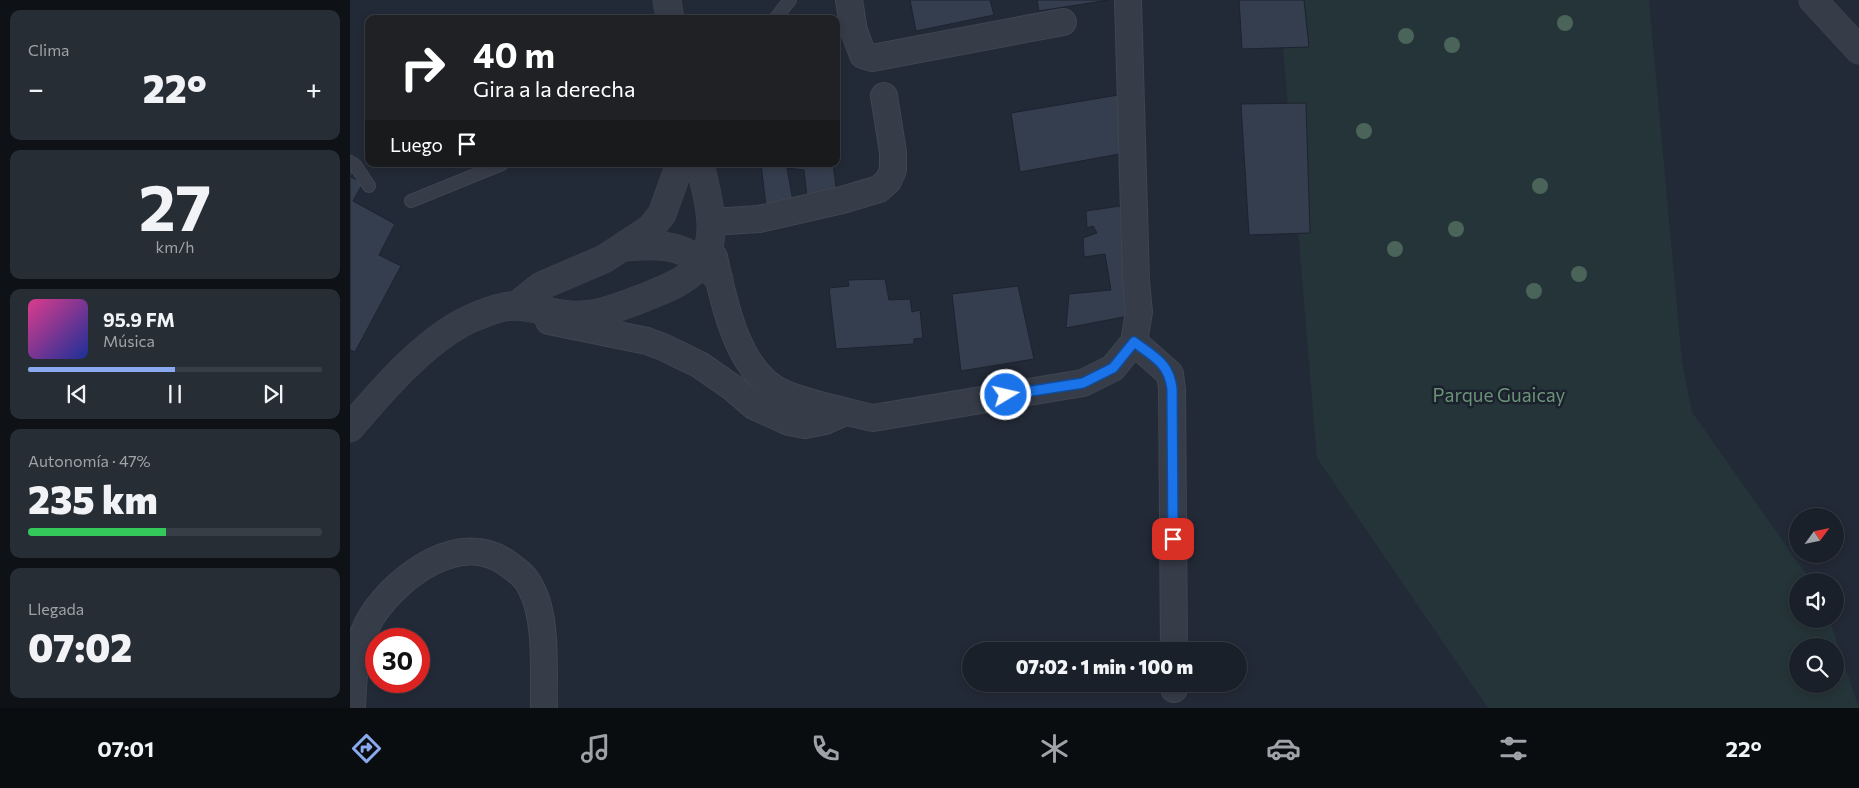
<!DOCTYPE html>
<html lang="es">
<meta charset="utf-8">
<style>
body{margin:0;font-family:Commissioner,sans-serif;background:#272d35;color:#f1f3f6;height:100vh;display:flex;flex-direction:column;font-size:19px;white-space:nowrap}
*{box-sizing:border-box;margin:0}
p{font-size:16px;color:#9fa3a8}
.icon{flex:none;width:28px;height:28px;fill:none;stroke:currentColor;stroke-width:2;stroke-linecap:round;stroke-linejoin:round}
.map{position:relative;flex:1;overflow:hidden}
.drawer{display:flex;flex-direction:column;gap:10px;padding:10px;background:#0e1217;width:350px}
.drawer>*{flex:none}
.guide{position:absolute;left:15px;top:15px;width:475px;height:152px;border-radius:10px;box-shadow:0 2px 8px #0003,0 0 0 1px #383e46;background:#202124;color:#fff;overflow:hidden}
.needle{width:32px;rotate:57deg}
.buttons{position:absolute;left:1439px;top:508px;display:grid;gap:10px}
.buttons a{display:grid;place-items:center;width:55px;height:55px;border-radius:50%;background:#1a2029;box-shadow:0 2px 8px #0003,0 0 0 1px #383e46;font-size:25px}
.speed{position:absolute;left:15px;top:628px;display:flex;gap:10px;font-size:25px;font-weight:700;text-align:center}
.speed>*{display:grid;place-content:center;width:65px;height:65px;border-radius:50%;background:#1a2029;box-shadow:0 2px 8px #0003,0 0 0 1px #383e46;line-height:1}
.speed .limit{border:8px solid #d22;background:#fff;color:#111}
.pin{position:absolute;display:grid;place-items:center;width:42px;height:42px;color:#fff;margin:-21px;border-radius:10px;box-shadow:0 2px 8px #0006}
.me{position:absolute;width:55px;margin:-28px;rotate:81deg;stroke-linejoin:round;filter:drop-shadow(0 0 4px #0008)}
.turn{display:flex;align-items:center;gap:18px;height:105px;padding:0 25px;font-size:22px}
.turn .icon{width:65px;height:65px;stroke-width:2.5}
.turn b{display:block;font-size:35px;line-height:42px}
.then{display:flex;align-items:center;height:48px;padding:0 25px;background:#0003;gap:10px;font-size:19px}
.big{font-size:38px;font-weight:800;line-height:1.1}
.drawer .widget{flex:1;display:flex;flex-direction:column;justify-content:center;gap:8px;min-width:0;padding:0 18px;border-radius:10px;background:#272d35}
.drawer .dial{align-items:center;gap:0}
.dial b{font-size:65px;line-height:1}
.song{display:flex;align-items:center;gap:15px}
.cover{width:60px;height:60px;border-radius:8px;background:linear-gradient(135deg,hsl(330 70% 55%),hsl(230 70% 35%))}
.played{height:5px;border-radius:2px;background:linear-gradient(90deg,#8ba9ef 50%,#383e46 50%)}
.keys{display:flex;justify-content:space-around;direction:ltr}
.heat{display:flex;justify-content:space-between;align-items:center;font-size:28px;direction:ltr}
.charge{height:8px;border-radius:4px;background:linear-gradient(90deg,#34c759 47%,#383e46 0)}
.trip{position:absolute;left:612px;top:642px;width:285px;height:50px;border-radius:25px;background:#1a2029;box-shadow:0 2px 8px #0003,0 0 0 1px #383e46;font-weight:800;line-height:50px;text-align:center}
.tabs{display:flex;height:80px;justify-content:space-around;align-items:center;background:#0a0d10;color:#9fa3a8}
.tabs .icon{width:35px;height:35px}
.tabs .current{color:#8ba9ef}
.tabs b{font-size:22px;color:#f1f3f6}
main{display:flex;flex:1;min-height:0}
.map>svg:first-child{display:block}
</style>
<main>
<section class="drawer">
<div class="widget"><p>Clima</p>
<div class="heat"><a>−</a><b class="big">22°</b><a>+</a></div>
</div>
<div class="widget dial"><b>27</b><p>km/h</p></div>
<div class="widget">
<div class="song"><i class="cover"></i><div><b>95.9 FM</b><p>Música</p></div></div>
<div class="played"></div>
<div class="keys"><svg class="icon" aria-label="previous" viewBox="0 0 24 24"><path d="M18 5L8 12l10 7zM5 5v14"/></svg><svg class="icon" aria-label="pause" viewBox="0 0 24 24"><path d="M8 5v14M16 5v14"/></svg><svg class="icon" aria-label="next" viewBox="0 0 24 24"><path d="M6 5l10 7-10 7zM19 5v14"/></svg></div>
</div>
<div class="widget"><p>Autonomía · 47%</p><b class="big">235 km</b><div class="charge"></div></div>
<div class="widget"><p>Llegada</p><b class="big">07:02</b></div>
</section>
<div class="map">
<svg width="1509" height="708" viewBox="0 0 1509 708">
<rect width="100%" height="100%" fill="#232a37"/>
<!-- green -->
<path fill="#253438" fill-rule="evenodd" d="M929 0H1299L1332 362 1342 412 1461 581H1448V619H1479L1509 708H1138L967 458ZM1448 646H1485V684H1448Z"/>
<!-- building -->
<g fill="#353e4e" stroke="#1d232f">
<polygon points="560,0 640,0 644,15 566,31"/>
<polygon points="687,0 759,0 689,11"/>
<polygon points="889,0 954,0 959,47 892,49"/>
<polygon points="768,95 775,153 670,172 661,113"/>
<polygon points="956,103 960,233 899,235 891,104"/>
<polygon points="411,164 483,164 487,193 457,197 454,170 437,168 443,201 416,206"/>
<polygon points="0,166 5,169 1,177 13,183 3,201 45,224 29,255 51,266 5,352 0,350"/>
<polygon points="770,206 784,315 716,328 719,294 761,290 755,254 734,257 733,238 747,233 743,226 737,228 736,211"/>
<polygon points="535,279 539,300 560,299 562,312 570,310 573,338 564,339 564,344 486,349 479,288 499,286 498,280"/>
<polygon points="668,286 684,359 611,371 602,294"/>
</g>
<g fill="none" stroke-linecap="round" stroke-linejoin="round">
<defs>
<g id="service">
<polyline points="425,19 440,0"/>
<polyline points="0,162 5,165 19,186"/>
<polyline points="61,201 152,164"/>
</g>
<g id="minor">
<polyline points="499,0 504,31 513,55 522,58 713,22"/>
<polyline points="362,222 409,219 492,200 529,189 538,181 543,170 543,152 534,96"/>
<path d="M364 257C374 302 387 374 435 394 463 405 494 411 523 418L733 383 763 368 784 342 789 312 786 281 778 0"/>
<polyline points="199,321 297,341 313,347 350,365 383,388 404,406 439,422 455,425 475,421 495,412"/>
<polyline points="784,342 820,374 822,389 824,651"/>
<polyline points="824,684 824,689"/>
<path d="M2 708C3 677 5 643 22 616 49 575 111 529 158 564 168 571 176 577 181 588 198 619 193 673 194 708"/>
</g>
<g id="tertiary">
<polyline points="317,0 320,19"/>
<polyline points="1463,0 1509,50"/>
<path d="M274 247C319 244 337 244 369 279"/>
<polyline points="166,306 191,286 254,259 301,228 312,214 330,164"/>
<path d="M0 428C32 390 80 334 127 316 139 311 155 305 167 306 185 307 202 314 220 315 246 317 269 307 293 298 310 291 333 283 346 269 373 242 357 196 350 164"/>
</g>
</defs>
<!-- service casing -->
<use href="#service" stroke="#3f4551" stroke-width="14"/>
<!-- minor casing -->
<use href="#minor" stroke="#3f4551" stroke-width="28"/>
<!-- tertiary casing -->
<use href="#tertiary" stroke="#3f4551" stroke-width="29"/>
<!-- service -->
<use href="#service" stroke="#363c48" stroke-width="12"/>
<!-- minor -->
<use href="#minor" stroke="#363c48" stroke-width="26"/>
<!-- tertiary -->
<use href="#tertiary" stroke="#363c48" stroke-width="28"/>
</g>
<!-- trees -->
<g fill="#4a645a">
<circle cx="1215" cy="23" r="8"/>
<circle cx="1056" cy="36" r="8"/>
<circle cx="1102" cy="45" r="8"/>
<circle cx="1014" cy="131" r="8"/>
<circle cx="1190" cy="186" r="8"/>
<circle cx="1106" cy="229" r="8"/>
<circle cx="1045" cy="249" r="8"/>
<circle cx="1229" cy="274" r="8"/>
<circle cx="1184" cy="291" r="8"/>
</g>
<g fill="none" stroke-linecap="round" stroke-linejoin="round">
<defs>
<path id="route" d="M656 395 733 383 763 368 784 342C804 357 819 363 822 389L823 539"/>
</defs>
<!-- route casing -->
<use href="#route" stroke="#114b97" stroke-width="12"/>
<!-- route -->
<use href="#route" stroke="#1a73e8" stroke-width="9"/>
</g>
<g text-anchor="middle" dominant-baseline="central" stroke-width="5" stroke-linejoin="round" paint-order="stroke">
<!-- park labels -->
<g font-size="19" fill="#6a9377" stroke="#1b212d">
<text x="1149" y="394">Parque Guaicay</text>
</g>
</g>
</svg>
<div class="buttons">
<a><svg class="needle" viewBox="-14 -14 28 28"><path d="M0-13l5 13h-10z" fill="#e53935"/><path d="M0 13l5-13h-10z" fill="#9fa3a8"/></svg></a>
<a><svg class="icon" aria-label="sound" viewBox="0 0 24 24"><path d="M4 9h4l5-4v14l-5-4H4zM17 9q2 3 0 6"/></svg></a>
<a><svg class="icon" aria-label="search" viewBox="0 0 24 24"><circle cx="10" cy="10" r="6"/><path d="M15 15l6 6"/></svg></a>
</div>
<div class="speed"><div class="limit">30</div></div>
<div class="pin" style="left:823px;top:539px;background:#d93025"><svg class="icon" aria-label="arrive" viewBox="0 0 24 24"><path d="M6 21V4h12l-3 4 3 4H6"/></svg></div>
<svg class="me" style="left:656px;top:395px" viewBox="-20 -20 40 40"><circle r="17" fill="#1a73e8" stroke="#fff" stroke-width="3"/><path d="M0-11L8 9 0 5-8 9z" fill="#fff"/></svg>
<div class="trip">07:02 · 1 min · 100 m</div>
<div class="guide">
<div class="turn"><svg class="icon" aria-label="right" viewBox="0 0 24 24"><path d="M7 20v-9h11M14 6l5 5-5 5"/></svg><div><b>40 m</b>Gira a la derecha</div></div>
<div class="then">Luego<svg class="icon" aria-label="arrive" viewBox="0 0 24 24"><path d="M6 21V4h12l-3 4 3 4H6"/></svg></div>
</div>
</div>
</main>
<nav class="tabs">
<b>07:01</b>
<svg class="icon current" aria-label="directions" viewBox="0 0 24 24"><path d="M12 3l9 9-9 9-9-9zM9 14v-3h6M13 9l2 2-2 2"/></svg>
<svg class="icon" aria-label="music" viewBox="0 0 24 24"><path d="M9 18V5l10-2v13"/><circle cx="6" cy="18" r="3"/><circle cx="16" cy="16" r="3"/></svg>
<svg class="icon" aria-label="phone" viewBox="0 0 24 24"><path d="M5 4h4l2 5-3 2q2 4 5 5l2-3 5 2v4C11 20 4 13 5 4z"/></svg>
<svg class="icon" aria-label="climate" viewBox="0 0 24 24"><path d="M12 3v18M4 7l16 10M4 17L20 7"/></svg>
<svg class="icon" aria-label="car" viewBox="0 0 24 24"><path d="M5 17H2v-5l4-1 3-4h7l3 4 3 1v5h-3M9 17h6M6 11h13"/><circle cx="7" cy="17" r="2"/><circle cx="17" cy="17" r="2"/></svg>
<svg class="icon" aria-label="filters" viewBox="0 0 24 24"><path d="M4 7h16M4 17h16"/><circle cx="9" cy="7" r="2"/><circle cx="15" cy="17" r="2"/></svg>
<b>22°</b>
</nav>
